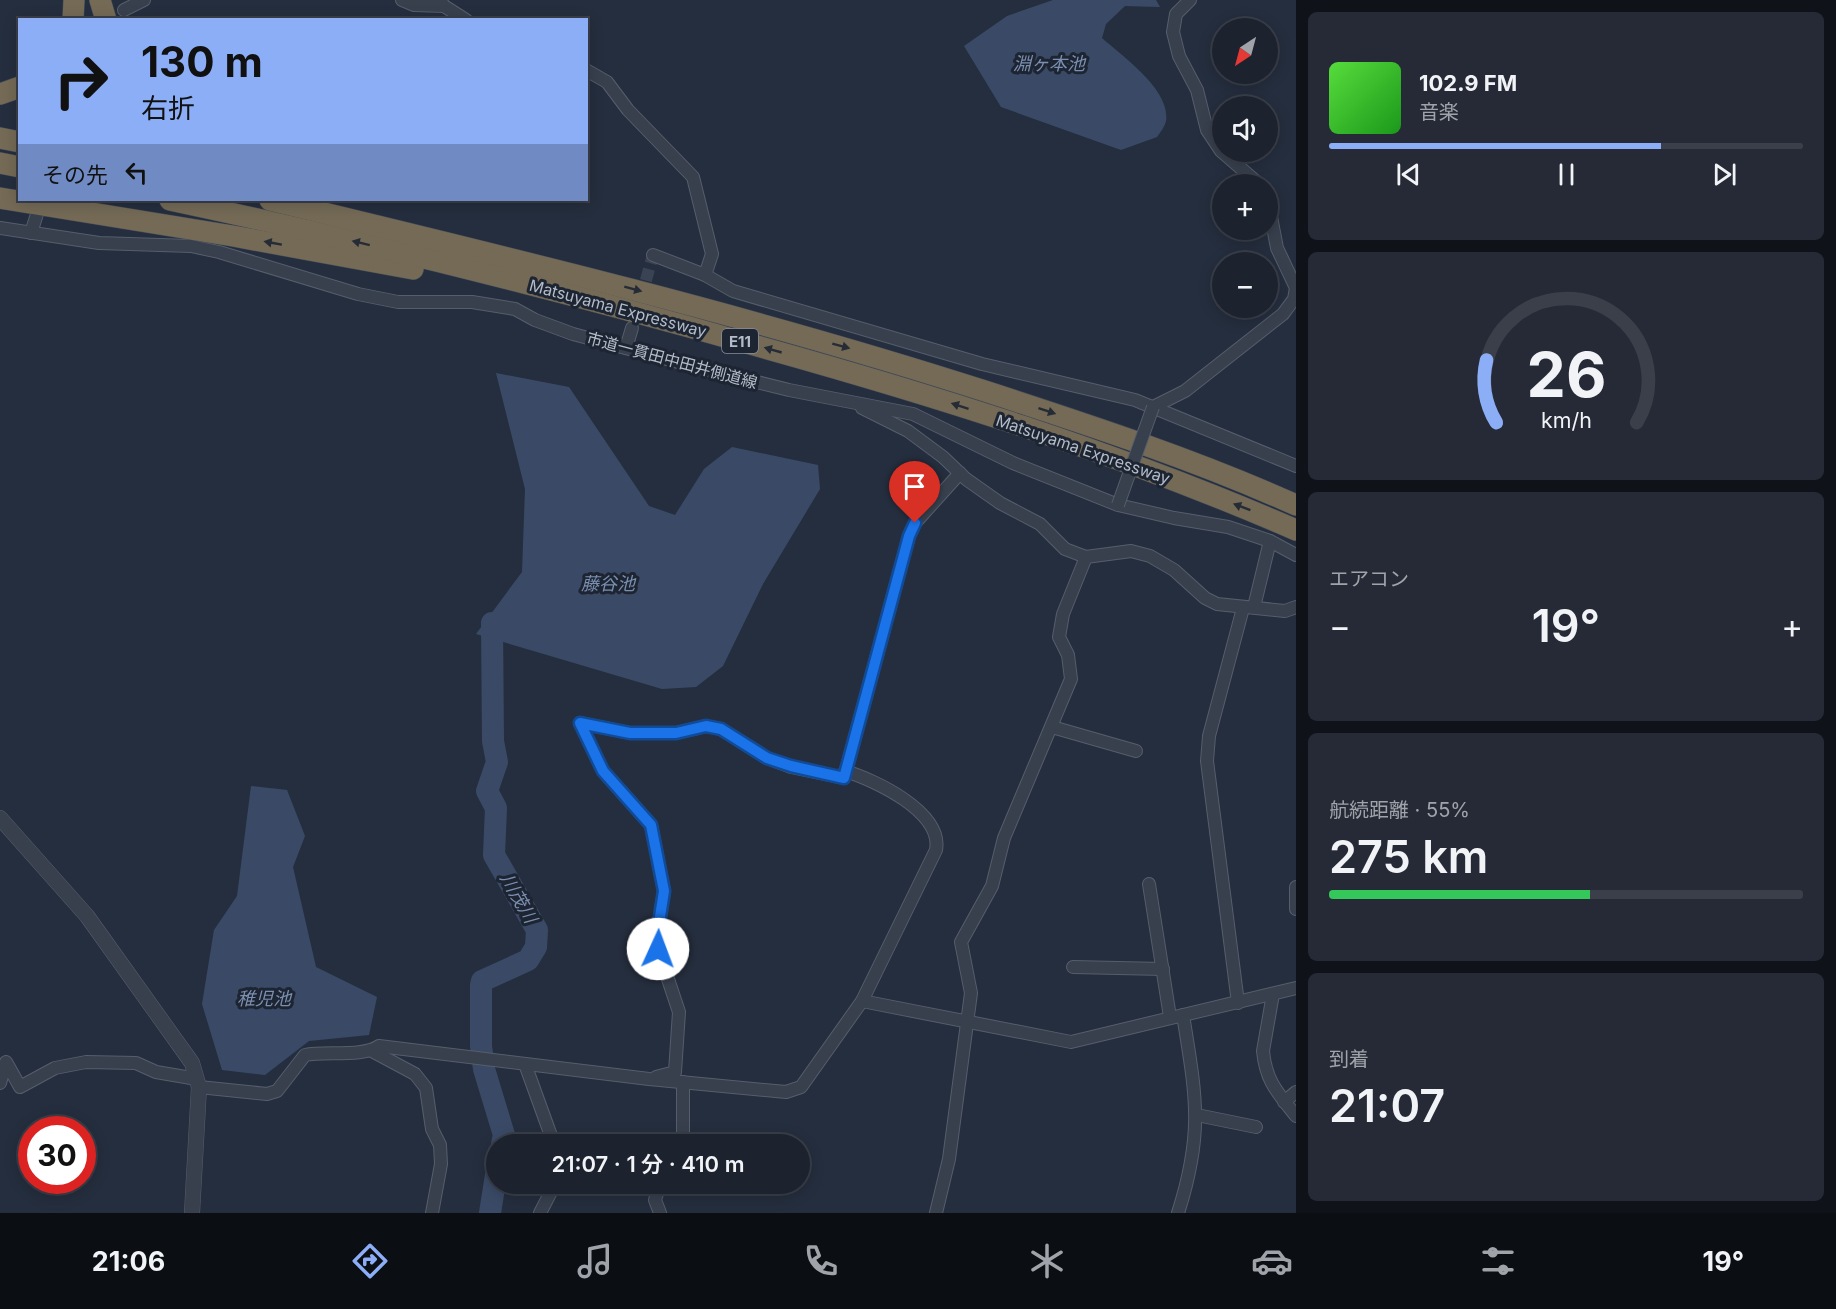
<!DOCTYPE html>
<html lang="ja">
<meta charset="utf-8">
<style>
body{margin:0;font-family:Inter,"Noto Sans JP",sans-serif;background:#252a36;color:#f1f3f6;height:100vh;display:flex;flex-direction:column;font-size:22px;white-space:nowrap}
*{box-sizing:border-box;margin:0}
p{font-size:20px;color:#a0a4aa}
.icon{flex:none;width:33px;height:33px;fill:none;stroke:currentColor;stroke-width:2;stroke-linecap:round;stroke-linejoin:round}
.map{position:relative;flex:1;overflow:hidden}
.details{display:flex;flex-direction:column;gap:12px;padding:12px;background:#0f1319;width:540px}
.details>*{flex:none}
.hud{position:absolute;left:18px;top:18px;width:570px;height:183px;border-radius:0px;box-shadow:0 3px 15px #0003,0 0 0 2px #3a3f4a;background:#8caef6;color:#111;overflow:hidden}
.needle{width:39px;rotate:216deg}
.buttons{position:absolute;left:1212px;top:18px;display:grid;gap:12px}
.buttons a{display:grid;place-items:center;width:66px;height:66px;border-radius:50%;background:#1c222e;box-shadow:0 3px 15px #0003,0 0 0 2px #3a3f4a;font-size:30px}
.speed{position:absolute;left:18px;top:1116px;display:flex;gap:12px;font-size:30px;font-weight:700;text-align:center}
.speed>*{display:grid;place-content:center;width:78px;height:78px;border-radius:50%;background:#1c222e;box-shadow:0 3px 15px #0003,0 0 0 2px #3a3f4a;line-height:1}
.speed .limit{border:9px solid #d22;background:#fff;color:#111}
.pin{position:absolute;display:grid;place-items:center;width:51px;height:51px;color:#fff;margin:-62px -26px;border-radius:50% 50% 50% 0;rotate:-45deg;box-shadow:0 0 6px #0007}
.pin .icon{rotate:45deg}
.me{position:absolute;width:66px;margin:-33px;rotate:2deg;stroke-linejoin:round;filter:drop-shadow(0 0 4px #0008)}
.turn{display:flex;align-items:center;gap:21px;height:126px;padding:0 24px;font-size:27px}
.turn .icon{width:78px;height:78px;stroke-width:2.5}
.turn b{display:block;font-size:42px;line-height:51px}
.then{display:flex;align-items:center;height:57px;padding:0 24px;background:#0003;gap:12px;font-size:22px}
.big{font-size:45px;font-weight:600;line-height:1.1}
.details .tile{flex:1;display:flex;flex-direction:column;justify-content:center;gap:9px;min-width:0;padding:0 21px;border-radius:9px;background:#252a36}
.details .dial{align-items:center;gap:0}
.dial svg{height:156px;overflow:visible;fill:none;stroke:#3a3f4a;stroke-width:7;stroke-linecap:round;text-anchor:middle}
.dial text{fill:#f1f3f6;stroke:none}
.song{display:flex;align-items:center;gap:18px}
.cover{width:72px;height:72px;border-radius:9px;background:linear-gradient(135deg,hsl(110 70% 55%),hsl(120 70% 35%))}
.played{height:6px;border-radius:3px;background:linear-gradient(90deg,#8caef6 70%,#3a3f4a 70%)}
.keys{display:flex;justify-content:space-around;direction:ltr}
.heat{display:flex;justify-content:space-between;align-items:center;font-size:33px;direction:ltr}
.charge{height:9px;border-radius:4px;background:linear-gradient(90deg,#34c759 55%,#3a3f4a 0)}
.trip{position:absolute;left:486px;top:1134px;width:324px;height:60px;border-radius:30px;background:#1c222e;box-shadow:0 3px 15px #0003,0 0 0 2px #3a3f4a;font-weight:600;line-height:60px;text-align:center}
.menu{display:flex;height:96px;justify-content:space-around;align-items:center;background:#0b0e12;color:#a0a4aa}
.menu .icon{width:42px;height:42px}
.menu .current{color:#8caef6}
.menu b{font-size:27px;color:#f1f3f6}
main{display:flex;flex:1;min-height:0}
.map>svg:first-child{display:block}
</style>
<main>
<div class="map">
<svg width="1296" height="1213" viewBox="0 0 1296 1213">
<rect width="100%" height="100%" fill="#252e3e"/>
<!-- water -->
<g fill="#3a4a66">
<path d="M1053 0H1156L1160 7 1125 6 1106 24 1102 38C1122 56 1171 90 1166 121 1165 126 1160 133 1157 137L1121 150 1001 107 964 46 1007 16Z"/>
<polygon points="496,373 569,387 649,506 675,515 704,469 732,447 818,465 820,489 763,584 723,666 696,687 662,689 476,634 522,572 525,489"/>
<polygon points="251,786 287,790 305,836 293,867 316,967 377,997 369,1035 309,1041 265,1075 222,1070 202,1004 214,930 237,896"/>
</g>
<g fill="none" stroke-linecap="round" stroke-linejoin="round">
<!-- river -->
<g stroke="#3a4a66" stroke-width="22">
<polyline points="492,623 493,741 497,762 487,791 496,808 494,855 537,930 536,947 528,960 482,981 481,985 481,1046 484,1069 504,1135 502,1144"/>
<polyline points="490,1213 496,1175"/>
</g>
<!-- minor-tunnel -->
<polyline stroke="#3a4353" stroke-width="12" stroke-dasharray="12 6" stroke-linecap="butt" points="641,298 653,255"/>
<defs>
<g id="minor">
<polyline points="402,0 414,5 444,6"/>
<polyline points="440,0 444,6 466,20"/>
<polyline points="1190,0 1176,14 1173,32 1179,56 1197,90 1207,130 1221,151 1259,184"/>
<polyline points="124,10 144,0"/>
<polyline points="586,70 607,82 628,110 693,177 712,254 705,275"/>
<polyline points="0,228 99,243 191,246 219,252 358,294 398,302 472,302 515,309 535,320 573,334 704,369 789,390 913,414 1013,463 1118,505 1174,518 1228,527 1270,541 1296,555"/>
<polyline points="31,233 37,214"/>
<polyline points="653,255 705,275 733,291 982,364 1135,400 1296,466"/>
<polyline points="626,348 632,328"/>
<polyline points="1153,407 1185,391 1283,314 1294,299 1296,288 1277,248 1268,201"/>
<polyline points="862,408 908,431 943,457 966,479 1000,503 1040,524 1065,549 1086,557 1131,551 1150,556 1174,570 1205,598 1217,604 1285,611 1296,607"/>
<polyline points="1254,607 1270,541"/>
<polyline points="580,723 630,733 676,733 706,726 721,729 767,758 791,767 844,778 909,536 915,523 960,473"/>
<polyline points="580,723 603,771 651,825 664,891 657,936 658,949 679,1012 675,1072 656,1077"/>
<polyline points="1052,727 1136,751"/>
<polyline points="1149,884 1170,1017"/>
<polyline points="1296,887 1296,909"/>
<polyline points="1073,967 1163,969"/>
<path d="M1273 994 1263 1051C1266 1082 1278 1093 1296 1116"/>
<polyline points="862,1001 1071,1042 1296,988"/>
<polyline points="1238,1003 1207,761 1209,736 1243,608"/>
<polyline points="372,1051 415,1074 426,1088 432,1129 440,1145 441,1164 432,1213"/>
<polyline points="525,1064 554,1144"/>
<polyline points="683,1082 683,1144"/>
<polyline points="0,1083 6,1062 20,1087 55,1068 86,1062 136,1063 156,1072 197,1079"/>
<path d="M199 1087 267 1094 277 1091 305 1055C325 1051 364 1057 379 1046L649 1079 786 1092 801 1087 862 1001 936 850C943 812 875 780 845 771"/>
<polyline points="1284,1102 1296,1092"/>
<polyline points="1197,1115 1256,1127"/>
<polyline points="660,1184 655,1200 660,1213"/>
<polyline points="540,1213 555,1184"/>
<polyline points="936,1213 949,1159 971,993 961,942 992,886 1004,838 1071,679 1068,655 1059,637 1063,614 1086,557"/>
<path d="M1178 1213C1204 1132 1196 1096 1183 1015"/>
</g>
<polyline id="tertiary" points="0,818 87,916 192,1063 199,1087 192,1213"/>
<g id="motorway">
<polyline points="100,0 106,20"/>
<polyline points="73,20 74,0"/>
<polyline points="0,94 20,87"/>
<polyline points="0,138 20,142"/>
<polyline points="0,163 20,167"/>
<polyline points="0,198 233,236 413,269"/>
<path d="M170 200C362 241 553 288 743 342 931 394 1117 452 1296 530"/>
<path d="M270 200C511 258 752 316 988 392 1092 426 1196 460 1296 505"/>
</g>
</defs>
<!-- minor casing -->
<use href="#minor" stroke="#565e6c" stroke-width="14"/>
<!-- tertiary casing -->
<use href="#tertiary" stroke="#565e6c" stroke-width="16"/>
<!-- motorway casing -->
<use href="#motorway" stroke="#434b59" stroke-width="22"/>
<!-- minor -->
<use href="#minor" stroke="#38404e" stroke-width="12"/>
<!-- tertiary -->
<use href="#tertiary" stroke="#38404e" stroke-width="15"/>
<!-- motorway -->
<use href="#motorway" stroke="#746a56" stroke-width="21"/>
<defs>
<polyline id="minor-bridge" points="1118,505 1153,407"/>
</defs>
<!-- minor-bridge casing -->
<use href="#minor-bridge" stroke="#565e6c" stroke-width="14" stroke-linecap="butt"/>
<!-- minor-bridge -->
<use href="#minor-bridge" stroke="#38404e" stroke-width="12"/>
</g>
<!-- one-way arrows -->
<defs><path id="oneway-solid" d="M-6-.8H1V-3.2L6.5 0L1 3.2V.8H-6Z" transform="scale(1.5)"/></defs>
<g fill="#262c36">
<use href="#oneway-solid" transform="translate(273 243) rotate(-170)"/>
<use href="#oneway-solid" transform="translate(361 243) rotate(-166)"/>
<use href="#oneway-solid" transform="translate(633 289) rotate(15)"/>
<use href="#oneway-solid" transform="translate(841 346) rotate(15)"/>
<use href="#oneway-solid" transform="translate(773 350) rotate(-164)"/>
<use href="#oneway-solid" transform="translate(960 406) rotate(-162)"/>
<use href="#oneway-solid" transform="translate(1047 411) rotate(18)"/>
<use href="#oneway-solid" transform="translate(1242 507) rotate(-159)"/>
</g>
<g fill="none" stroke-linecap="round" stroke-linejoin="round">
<defs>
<polyline id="route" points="658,949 657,936 664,891 651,825 603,771 580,723 630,733 676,733 706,726 721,729 767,758 791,766 844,778 909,536 915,523"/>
</defs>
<!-- route casing -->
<use href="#route" stroke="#114b97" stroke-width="15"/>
<!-- route -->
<use href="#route" stroke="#1a73e8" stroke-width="10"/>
</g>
<g text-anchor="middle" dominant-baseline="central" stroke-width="6" stroke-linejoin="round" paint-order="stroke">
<!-- shield labels -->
<rect fill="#1d2533" stroke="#878e9c" stroke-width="1.5" x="722" y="329" width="36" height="24" rx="4.5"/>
<g font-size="15" font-weight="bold" fill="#b4bbc9">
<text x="740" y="341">E11</text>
</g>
<!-- street labels -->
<g font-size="16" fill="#b4bbc9" stroke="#1d2533">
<text transform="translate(618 308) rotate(15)">Matsuyama Expressway</text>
<text transform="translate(672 360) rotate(15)">市道一貫田中田井側道線</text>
<text transform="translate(1083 449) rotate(19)">Matsuyama Expressway</text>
</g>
<!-- water labels -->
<g font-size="18" font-style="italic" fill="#7c8fb0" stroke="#1d2533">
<text x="1049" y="63">淵ヶ本池</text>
<text x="608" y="583">藤谷池</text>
<text transform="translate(519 898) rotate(60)">川茂川</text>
<text x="264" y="998">稚児池</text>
</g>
</g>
</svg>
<div class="buttons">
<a><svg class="needle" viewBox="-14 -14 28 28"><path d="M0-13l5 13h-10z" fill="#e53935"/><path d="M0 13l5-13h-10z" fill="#a0a4aa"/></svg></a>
<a><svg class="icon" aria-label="sound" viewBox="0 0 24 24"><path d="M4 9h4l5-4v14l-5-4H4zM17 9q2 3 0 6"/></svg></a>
<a>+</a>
<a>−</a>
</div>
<div class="speed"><div class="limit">30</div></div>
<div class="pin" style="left:915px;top:523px;background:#d93025"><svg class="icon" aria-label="arrive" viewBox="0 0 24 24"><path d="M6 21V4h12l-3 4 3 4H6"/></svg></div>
<svg class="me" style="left:658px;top:949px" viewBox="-20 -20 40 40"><circle r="19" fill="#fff"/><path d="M0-13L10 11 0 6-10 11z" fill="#1a73e8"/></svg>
<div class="trip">21:07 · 1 分 · 410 m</div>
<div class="hud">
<div class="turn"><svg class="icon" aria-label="right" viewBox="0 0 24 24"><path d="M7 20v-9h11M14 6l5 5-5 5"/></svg><div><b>130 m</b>右折</div></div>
<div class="then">その先<svg class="icon" aria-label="left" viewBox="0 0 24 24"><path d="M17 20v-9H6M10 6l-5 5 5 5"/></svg></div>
</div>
</div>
<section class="details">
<div class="tile">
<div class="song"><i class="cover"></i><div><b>102.9 FM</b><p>音楽</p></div></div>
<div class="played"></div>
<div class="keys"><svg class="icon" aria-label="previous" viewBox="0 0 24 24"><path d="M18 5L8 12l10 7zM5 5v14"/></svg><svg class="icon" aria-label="pause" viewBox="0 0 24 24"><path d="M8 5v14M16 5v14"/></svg><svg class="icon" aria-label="next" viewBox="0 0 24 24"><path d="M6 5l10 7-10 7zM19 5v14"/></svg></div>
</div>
<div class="tile dial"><svg viewBox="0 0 100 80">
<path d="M14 69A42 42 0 1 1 86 69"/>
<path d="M14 69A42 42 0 0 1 9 37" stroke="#8caef6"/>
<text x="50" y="56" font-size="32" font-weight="700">26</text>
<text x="50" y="72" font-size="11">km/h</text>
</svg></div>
<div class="tile"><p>エアコン</p>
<div class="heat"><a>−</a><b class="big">19°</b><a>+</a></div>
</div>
<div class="tile"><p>航続距離 · 55%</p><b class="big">275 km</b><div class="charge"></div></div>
<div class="tile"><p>到着</p><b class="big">21:07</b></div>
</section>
</main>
<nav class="menu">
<b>21:06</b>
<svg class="icon current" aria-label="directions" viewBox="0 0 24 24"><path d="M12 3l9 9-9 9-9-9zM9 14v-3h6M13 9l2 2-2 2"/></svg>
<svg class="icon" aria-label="music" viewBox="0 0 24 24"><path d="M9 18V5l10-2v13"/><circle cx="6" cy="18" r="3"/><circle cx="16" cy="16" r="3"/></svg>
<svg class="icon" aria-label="phone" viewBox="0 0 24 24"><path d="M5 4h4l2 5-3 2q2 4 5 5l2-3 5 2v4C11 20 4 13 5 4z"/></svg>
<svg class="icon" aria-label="climate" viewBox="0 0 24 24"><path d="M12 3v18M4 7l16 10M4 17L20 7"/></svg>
<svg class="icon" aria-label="car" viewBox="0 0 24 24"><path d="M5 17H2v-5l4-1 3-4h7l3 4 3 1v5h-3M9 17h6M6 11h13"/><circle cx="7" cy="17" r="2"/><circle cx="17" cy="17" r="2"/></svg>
<svg class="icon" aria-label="filters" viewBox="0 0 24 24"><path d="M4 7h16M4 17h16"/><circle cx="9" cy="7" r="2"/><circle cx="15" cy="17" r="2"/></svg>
<b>19°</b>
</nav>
